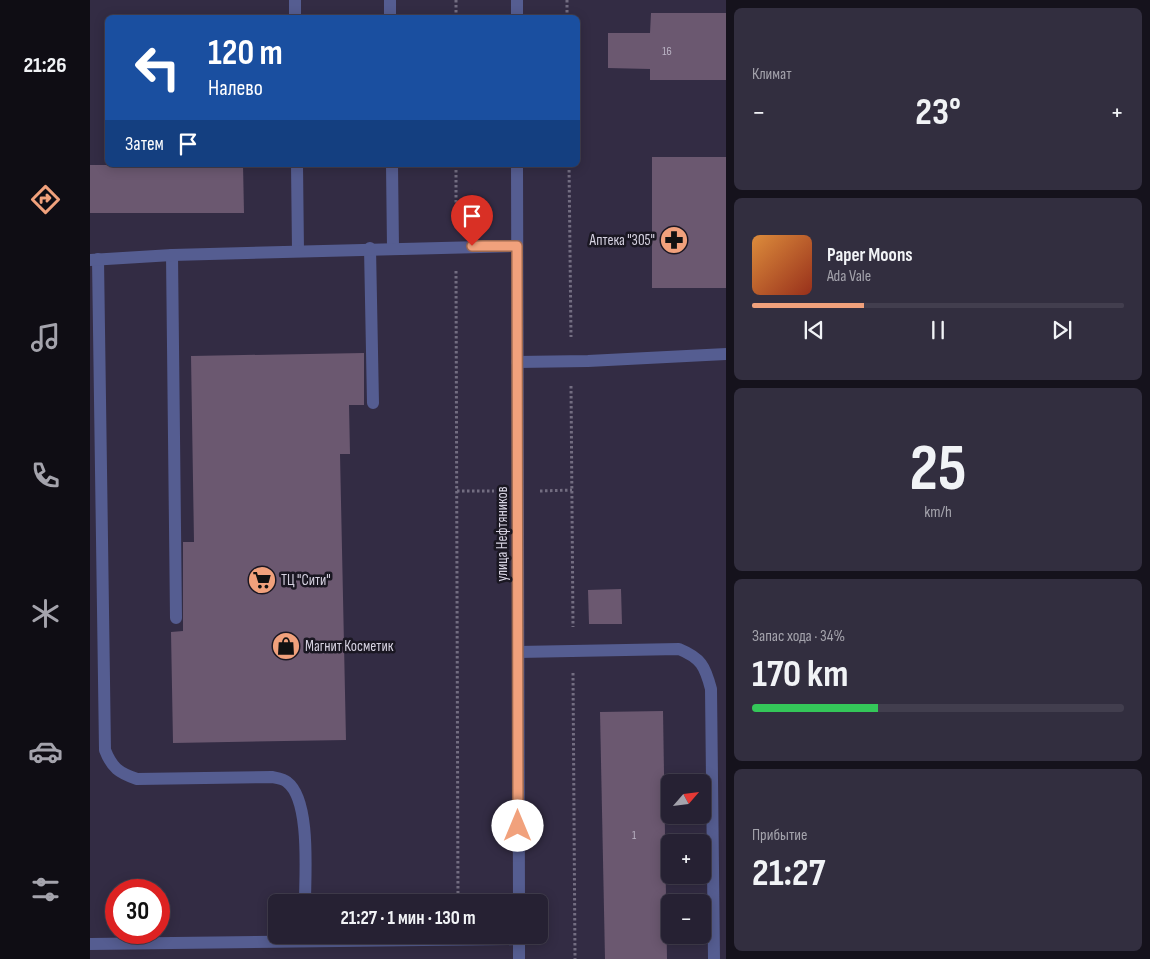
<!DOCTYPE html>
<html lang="ru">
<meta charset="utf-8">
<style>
body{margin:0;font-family:"Sofia Sans Condensed",sans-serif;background:#322e3f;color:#f1f3f6;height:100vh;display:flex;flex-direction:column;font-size:19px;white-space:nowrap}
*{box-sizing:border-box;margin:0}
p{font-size:16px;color:#a4a3ac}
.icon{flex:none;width:28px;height:28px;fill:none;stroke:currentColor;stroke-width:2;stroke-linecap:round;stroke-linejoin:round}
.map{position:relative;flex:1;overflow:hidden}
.drawer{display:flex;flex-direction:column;gap:8px;padding:8px;background:#15121c;width:424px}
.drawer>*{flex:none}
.banner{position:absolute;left:15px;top:15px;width:475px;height:152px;border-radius:8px;box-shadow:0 2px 12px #0003,0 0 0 1px #423e4e;background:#1a4fa0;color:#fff;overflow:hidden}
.needle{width:32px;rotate:62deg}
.controls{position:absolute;left:571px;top:774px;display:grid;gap:10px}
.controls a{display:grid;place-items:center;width:50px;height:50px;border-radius:8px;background:#262133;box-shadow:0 2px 12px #0003,0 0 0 1px #423e4e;font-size:25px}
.speed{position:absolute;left:15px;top:879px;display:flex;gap:10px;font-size:25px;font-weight:700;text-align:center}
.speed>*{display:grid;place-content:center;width:65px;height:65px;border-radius:50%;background:#262133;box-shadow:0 2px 12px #0003,0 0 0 1px #423e4e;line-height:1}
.speed .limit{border:8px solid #d22;background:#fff;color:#111}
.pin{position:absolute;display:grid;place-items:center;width:42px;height:42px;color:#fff;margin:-51px -21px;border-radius:50% 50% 50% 0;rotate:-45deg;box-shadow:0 0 5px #0007}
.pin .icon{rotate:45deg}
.me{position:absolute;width:55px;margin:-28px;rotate:0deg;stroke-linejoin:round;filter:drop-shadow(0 0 4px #0008)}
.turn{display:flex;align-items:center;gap:18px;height:105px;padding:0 20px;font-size:22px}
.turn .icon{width:65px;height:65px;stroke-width:2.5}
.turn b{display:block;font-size:35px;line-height:42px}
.then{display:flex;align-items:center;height:48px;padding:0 20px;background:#0003;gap:10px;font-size:19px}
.big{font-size:38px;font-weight:700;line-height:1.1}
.drawer .widget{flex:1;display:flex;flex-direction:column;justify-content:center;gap:8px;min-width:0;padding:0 18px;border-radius:8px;background:#322e3f}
.drawer .dial{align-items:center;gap:0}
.dial b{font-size:65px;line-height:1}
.song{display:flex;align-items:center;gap:15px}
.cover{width:60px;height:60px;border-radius:8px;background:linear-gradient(135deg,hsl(30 70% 55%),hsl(10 70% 35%))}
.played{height:5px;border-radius:2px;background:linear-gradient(90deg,#f1a17c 30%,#423e4e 30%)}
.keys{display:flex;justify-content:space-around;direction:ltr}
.heat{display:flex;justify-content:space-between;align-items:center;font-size:28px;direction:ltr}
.charge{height:8px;border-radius:4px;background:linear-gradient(90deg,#34c759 34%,#423e4e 0)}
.trip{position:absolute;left:178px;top:894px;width:280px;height:50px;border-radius:8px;background:#262133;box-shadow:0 2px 12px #0003,0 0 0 1px #423e4e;font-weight:700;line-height:50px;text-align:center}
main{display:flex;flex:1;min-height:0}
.tab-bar{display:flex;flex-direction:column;width:90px;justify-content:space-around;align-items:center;background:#0f0d14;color:#a4a3ac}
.tab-bar .icon{width:35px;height:35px}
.tab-bar .selected{color:#f1a17c}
.tab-bar b{font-size:22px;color:#f1f3f6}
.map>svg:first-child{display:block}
</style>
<main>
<nav class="tab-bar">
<b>21:26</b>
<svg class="icon selected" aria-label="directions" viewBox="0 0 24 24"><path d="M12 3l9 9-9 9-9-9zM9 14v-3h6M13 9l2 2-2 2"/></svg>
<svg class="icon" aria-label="music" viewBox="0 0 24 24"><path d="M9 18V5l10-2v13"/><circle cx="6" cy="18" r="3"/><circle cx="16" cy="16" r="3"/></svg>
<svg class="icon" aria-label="phone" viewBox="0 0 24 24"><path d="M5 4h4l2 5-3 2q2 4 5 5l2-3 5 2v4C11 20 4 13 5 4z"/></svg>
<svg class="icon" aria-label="climate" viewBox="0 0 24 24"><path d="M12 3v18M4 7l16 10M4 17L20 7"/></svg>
<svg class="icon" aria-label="car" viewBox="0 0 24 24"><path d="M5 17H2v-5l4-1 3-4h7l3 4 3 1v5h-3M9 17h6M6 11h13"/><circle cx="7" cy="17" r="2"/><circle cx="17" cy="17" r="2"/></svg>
<svg class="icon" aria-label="filters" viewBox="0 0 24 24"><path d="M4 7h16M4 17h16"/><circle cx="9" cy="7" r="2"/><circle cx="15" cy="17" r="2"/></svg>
</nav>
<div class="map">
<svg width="637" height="959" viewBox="0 0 637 959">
<rect width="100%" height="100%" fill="#332c44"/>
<!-- building -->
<g fill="#6b5870">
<polygon points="561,13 637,13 637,80 560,80 560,69 518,68 518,33 560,33"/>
<rect x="562" y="157" width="75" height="131"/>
<polygon points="0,165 153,165 154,213 0,213"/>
<polygon points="274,353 274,405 259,405 260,454 250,454 256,740 83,743 81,632 93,631 93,542 104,542 101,356"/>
<polygon points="531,589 532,624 499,624 498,590"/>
<polygon points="573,711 577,959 515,959 510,712"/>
</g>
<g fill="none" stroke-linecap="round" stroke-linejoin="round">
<!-- path -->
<g stroke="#736d81" stroke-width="3" stroke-dasharray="2.5 2.5" stroke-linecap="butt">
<polyline points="366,0 366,18"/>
<polyline points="477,0 477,18"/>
<polyline points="366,165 366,224"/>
<polyline points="479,165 481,337"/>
<polyline points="366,271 368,902"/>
<polyline points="481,386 483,627"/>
<polyline points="367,491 404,491"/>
<polyline points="450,491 482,490"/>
<polyline points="483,673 485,959"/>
</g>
<!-- lane -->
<g stroke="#555d91" stroke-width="12">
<polyline points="205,0 205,18"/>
<polyline points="300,0 300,18"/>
<polyline points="207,165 208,251"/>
<polyline points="302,165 303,248"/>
<polyline points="280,248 283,403"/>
<polyline points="82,255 86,618"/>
<path d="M8 259 15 750C22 768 29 773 47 779L182 777C187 778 194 779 197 782 221 800 215 874 215 902"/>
<polyline points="0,260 82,255 427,246"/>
<polyline points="427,362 498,361 637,354"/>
<path d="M428 652 589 649C611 658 615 666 621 689L624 959"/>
<polyline points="0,944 429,939"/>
</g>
<!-- street -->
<g stroke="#555d91" stroke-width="12">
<polyline points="427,0 427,18"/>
<polyline points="427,165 429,902"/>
<polyline points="429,935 429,959"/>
</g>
</g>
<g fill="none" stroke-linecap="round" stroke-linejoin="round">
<defs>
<polyline id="route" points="382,246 427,246 428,826"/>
</defs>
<!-- route casing -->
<use href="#route" stroke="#9d6951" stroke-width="12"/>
<!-- route -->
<use href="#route" stroke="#f1a17c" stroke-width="9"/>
</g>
<!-- icons -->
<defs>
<symbol id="pharmacy-disc" viewBox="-11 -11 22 22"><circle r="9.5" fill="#f1a17c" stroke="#1a1722"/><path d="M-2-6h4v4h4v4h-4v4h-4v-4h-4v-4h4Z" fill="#111"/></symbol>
<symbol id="supermarket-disc" viewBox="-11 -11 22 22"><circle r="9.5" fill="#f1a17c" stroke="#1a1722"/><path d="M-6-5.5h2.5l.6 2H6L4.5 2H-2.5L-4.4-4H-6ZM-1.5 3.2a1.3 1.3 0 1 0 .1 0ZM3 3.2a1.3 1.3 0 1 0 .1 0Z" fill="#111"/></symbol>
<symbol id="shop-disc" viewBox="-11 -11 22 22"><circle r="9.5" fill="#f1a17c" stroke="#1a1722"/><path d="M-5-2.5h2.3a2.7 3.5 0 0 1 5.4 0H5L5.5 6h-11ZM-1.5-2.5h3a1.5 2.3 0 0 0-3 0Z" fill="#111"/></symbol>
</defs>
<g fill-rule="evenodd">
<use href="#pharmacy-disc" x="568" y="224" width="32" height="32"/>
<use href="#supermarket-disc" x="156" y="564" width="32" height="32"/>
<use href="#shop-disc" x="180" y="630" width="32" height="32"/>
</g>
<g text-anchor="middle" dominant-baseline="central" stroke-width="5" stroke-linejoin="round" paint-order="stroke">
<!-- number labels -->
<g font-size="12" fill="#bbb4c5">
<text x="577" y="51">16</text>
<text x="544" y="835">1</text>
</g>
<!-- poi labels -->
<g font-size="15" fill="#d6d2e1" stroke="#1a1722" text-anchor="start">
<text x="565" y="240" text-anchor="end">Аптека "305"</text>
<text x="191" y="580">ТЦ "Сити"</text>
<text x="215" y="646">Магнит Косметик</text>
</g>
<!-- street labels -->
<g font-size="15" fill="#d6d2e1" stroke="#1a1722">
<text transform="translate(412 534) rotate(-90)">улица Нефтяников</text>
</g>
</g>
</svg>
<div class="controls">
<a><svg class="needle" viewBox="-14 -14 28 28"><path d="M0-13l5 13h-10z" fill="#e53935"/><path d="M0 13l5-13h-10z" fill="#a4a3ac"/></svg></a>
<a>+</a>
<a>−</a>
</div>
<div class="speed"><div class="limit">30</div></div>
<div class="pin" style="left:382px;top:246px;background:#d93025"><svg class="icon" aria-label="arrive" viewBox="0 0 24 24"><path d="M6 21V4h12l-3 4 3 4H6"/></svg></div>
<svg class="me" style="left:428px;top:826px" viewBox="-20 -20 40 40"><circle r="19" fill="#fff"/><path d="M0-13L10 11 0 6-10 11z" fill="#f1a17c"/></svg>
<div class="trip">21:27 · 1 мин · 130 m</div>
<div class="banner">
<div class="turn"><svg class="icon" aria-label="left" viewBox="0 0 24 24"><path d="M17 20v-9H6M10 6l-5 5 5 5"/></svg><div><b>120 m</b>Налево</div></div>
<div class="then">Затем<svg class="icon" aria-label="arrive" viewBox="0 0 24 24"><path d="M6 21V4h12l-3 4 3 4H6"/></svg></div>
</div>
</div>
<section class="drawer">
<div class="widget"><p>Климат</p>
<div class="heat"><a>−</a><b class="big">23°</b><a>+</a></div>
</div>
<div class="widget">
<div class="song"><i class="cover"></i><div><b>Paper Moons</b><p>Ada Vale</p></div></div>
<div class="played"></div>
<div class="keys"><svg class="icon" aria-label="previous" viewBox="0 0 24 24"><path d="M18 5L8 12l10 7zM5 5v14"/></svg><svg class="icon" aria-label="pause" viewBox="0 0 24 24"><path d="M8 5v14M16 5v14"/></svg><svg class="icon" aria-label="next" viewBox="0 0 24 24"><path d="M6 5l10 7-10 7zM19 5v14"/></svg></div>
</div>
<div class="widget dial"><b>25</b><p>km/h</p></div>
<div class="widget"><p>Запас хода · 34%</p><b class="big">170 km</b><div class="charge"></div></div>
<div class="widget"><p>Прибытие</p><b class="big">21:27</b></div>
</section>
</main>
